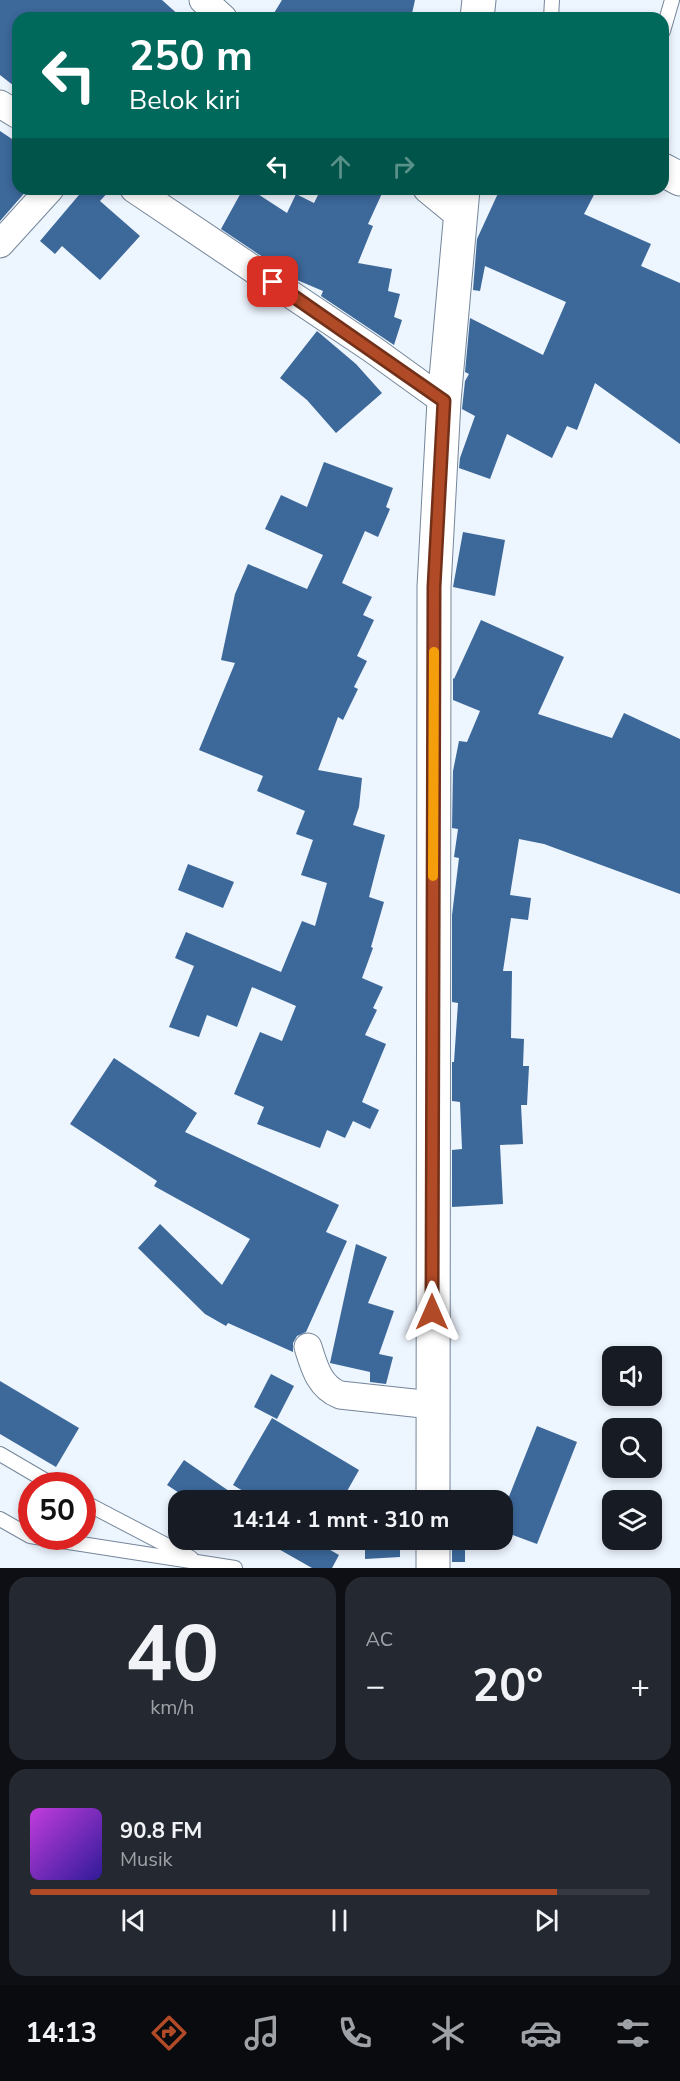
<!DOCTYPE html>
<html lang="id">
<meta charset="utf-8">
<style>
body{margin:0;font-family:"Nunito Sans",sans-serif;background:#242831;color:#f1f3f6;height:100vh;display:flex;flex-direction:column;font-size:22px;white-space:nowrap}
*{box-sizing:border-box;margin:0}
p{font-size:20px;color:#9ea1a6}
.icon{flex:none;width:33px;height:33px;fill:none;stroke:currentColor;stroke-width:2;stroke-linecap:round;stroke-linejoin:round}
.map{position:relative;height:1568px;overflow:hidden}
.drawer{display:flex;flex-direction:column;gap:9px;padding:9px;background:#0d0f14;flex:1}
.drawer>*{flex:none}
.banner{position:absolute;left:12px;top:12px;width:657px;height:183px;border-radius:18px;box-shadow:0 3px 9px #0003;background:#00695c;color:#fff;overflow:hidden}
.tools{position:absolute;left:602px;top:1346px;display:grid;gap:12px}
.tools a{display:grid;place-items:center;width:60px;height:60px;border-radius:12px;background:#171b24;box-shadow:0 3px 9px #0003;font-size:30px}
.speed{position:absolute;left:18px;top:1472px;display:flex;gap:12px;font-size:30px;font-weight:700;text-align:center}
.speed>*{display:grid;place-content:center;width:78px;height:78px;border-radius:50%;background:#171b24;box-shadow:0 3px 9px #0003;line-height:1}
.speed .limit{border:9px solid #d22;background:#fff;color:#111}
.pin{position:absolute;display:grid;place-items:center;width:51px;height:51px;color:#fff;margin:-26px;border-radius:12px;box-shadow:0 3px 9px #0006}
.me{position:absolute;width:66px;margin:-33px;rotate:0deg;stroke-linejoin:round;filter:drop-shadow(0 0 4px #0008)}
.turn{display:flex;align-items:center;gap:21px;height:126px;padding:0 18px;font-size:27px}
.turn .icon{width:78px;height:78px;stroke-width:2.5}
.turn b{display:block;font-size:42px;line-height:51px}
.lanes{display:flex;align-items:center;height:57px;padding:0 18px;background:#0003;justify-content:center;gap:30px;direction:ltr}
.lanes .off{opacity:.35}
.big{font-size:45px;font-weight:700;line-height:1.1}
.drawer .card{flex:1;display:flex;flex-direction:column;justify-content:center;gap:9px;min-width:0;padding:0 21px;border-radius:18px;background:#242831}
.drawer .dial{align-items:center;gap:0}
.dial b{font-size:78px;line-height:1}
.song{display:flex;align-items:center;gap:18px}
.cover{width:72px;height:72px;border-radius:9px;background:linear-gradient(135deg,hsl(290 70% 55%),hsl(250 70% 35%))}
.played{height:6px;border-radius:3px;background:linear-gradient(90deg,#b14a26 85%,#363941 85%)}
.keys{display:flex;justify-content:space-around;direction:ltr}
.heat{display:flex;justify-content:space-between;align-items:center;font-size:33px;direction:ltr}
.drawer .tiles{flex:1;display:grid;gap:9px;grid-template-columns:1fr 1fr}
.card:last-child{grid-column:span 2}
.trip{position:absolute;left:168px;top:1490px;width:345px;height:60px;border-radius:18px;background:#171b24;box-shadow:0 3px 9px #0003;font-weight:700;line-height:60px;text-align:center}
.tabs{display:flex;height:96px;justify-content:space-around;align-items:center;background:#090b0e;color:#9ea1a6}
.tabs .icon{width:42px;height:42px}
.tabs .current{color:#b14a26}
.tabs b{font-size:27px;color:#f1f3f6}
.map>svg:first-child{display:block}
</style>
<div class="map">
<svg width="680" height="1568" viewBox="0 0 680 1568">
<rect width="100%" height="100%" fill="#edf5fe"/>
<!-- building -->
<g fill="#3c689a">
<polygon points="0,0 162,0 182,18 18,18 18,89 0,75"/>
<polygon points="282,0 415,0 411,18 271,18"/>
<polygon points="0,131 18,143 18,189 28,189 0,221"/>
<polygon points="84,189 111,189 100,201 140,236 100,280 62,246 55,254 40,241"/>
<polygon points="243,189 250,189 287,213 296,194 314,203 321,189 384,189 368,224 373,226 358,263 392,269 388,291 400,294 394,317 402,320 394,345 321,296 323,291 297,280 221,229"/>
<polygon points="500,189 597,189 584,214 651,244 641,266 680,283 680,444 595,383 577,430 567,426 552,458 507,434 490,479 459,468 460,458 475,416 462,409 465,381 469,374 465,372 470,318 543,355 566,302 485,266 480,291 473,290 477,239"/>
<polygon points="317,331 356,364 382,393 336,433 307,400 280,378"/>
<polygon points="324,462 393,488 386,507 390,509 378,537 365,531 342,583 372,597 363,615 374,620 357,656 367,661 354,687 358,689 343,720 338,717 318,770 362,778 359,807 353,825 385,835 369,897 384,902 371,947 373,948 362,978 383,987 373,1008 377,1010 365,1035 386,1044 362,1102 379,1110 370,1129 353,1121 345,1138 327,1130 320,1148 257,1124 264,1107 234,1094 260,1032 282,1041 296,1006 252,987 237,1027 207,1015 199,1037 169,1027 194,966 175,958 186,932 281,972 302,921 315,926 327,883 301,875 313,840 296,834 305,811 257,791 263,776 199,750 235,663 221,660 235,594 248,564 307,589 323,555 265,529 281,495 307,507"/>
<polygon points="463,532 505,540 495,596 453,587"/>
<polygon points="481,620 564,657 538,714 612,738 624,713 680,739 680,894 544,844 519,839 510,895 531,898 528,920 511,918 503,971 512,971 511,1038 524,1039 523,1066 529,1066 527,1105 521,1105 523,1144 500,1145 503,1204 452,1207 452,1150 462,1149 460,1102 452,1101 452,1062 454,1062 458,1003 452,1002 452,915 459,858 454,857 458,829 452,828 453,771 459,741 467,742 480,711 453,700 453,678 454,679"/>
<polygon points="188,864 234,882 223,908 178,890"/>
<polygon points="114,1058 197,1113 185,1132 339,1205 326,1232 347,1241 306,1332 297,1336 293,1343 293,1352 228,1323 226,1326 205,1314 138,1248 160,1224 222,1285 250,1239 154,1186 157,1181 70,1124"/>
<polygon points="356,1244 387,1257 368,1303 394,1311 379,1354 393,1357 386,1384 370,1382 370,1372 330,1363"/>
<polygon points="271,1374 294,1386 277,1419 254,1407"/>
<polygon points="0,1381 79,1428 56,1467 0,1434"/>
<polygon points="272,1418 359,1470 342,1500 258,1500 233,1485"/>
<polygon points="537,1426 577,1442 537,1544 502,1531 502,1514"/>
<polygon points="184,1460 242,1500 190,1500 167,1485"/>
<polygon points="261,1539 311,1539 339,1555 332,1568 312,1568"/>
<polygon points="365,1539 400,1539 400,1557 365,1559"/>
<rect x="452" y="1539" width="13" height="23"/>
</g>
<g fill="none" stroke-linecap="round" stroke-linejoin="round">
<defs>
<g id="service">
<polyline points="551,18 552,0"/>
<polyline points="663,31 672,0"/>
<polyline points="0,1454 53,1485"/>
<polyline points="82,1501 191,1558"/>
<polyline points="0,1519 30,1536 235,1568"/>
</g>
<g id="minor">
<polyline points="203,0 223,18"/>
<polyline points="0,104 18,115"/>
<polyline points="134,189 372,349 444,401"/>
<polyline points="427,189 461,217"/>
<polyline points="0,244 50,189"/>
<path d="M308 1347C314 1366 319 1387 340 1395L432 1405"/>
</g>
<polyline id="tertiary" points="663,170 680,179"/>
<g id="secondary">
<polyline points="477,18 479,0"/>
<polyline points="433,1500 434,587 444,401 463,189"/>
<polyline points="433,1539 433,1568"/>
</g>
</defs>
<!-- service casing -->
<use href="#service" stroke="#74869a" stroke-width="16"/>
<!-- minor casing -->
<use href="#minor" stroke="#74869a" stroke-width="29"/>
<!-- tertiary casing -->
<use href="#tertiary" stroke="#74869a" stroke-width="35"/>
<!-- secondary casing -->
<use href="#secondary" stroke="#74869a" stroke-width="35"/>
<!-- service -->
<use href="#service" stroke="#fff" stroke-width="14"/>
<!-- minor -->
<use href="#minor" stroke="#fff" stroke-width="27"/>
<!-- tertiary -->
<use href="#tertiary" stroke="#fff" stroke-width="33"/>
<!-- secondary -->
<use href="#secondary" stroke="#fff" stroke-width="33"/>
</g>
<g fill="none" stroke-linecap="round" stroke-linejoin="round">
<defs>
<polyline id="route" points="273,282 444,401 434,587 432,1312"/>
</defs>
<!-- route casing -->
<use href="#route" stroke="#733019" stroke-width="15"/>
<!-- route -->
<use href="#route" stroke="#b14a26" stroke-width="10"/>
<!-- slow -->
<polyline stroke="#f59e0b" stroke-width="10" points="433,876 434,652"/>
</g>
</svg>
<div class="tools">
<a><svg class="icon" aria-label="sound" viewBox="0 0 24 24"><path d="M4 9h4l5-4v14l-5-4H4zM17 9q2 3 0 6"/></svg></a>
<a><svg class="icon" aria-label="search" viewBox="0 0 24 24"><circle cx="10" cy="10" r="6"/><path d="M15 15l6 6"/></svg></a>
<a><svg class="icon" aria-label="layers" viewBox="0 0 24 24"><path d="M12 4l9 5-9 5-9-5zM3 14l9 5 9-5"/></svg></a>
</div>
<div class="speed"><div class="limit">50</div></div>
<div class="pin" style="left:273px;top:282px;background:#d93025"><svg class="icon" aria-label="arrive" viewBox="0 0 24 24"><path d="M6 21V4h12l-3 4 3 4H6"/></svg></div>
<svg class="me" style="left:432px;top:1312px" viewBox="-20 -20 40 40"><path d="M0-17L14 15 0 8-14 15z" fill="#b14a26" stroke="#fff" stroke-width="4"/></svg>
<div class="trip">14:14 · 1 mnt · 310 m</div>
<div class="banner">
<div class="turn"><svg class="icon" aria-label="left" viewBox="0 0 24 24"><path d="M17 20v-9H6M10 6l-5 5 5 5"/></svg><div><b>250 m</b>Belok kiri</div></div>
<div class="lanes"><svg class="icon" aria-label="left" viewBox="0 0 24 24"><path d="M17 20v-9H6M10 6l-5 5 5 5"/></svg><svg class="icon off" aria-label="ahead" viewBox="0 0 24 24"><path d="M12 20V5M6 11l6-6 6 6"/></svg><svg class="icon off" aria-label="right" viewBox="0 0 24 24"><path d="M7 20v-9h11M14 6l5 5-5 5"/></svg></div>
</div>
</div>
<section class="drawer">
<div class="tiles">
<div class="card dial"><b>40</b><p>km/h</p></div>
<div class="card"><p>AC</p>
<div class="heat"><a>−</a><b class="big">20°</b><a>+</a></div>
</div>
<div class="card">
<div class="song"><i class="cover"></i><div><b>90.8 FM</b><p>Musik</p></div></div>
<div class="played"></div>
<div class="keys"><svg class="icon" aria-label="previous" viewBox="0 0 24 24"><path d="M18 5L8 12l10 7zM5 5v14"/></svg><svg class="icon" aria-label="pause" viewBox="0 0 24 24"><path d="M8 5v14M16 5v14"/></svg><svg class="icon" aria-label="next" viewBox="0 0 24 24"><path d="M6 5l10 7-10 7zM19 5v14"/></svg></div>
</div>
</div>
</section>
<nav class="tabs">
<b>14:13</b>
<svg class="icon current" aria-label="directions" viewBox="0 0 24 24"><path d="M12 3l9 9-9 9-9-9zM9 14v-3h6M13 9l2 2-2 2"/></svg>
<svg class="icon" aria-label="music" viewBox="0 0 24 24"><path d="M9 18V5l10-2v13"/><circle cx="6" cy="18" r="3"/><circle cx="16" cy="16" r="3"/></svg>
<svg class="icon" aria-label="phone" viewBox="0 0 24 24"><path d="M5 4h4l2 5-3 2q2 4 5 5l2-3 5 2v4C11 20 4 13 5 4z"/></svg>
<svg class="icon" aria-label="climate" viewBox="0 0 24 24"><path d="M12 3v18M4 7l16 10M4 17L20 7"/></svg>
<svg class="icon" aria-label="car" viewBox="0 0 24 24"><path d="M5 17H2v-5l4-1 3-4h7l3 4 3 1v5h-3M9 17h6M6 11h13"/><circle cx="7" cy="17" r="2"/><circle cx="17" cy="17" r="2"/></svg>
<svg class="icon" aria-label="filters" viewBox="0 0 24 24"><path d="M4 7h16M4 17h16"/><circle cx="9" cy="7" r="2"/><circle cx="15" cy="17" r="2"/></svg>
</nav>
